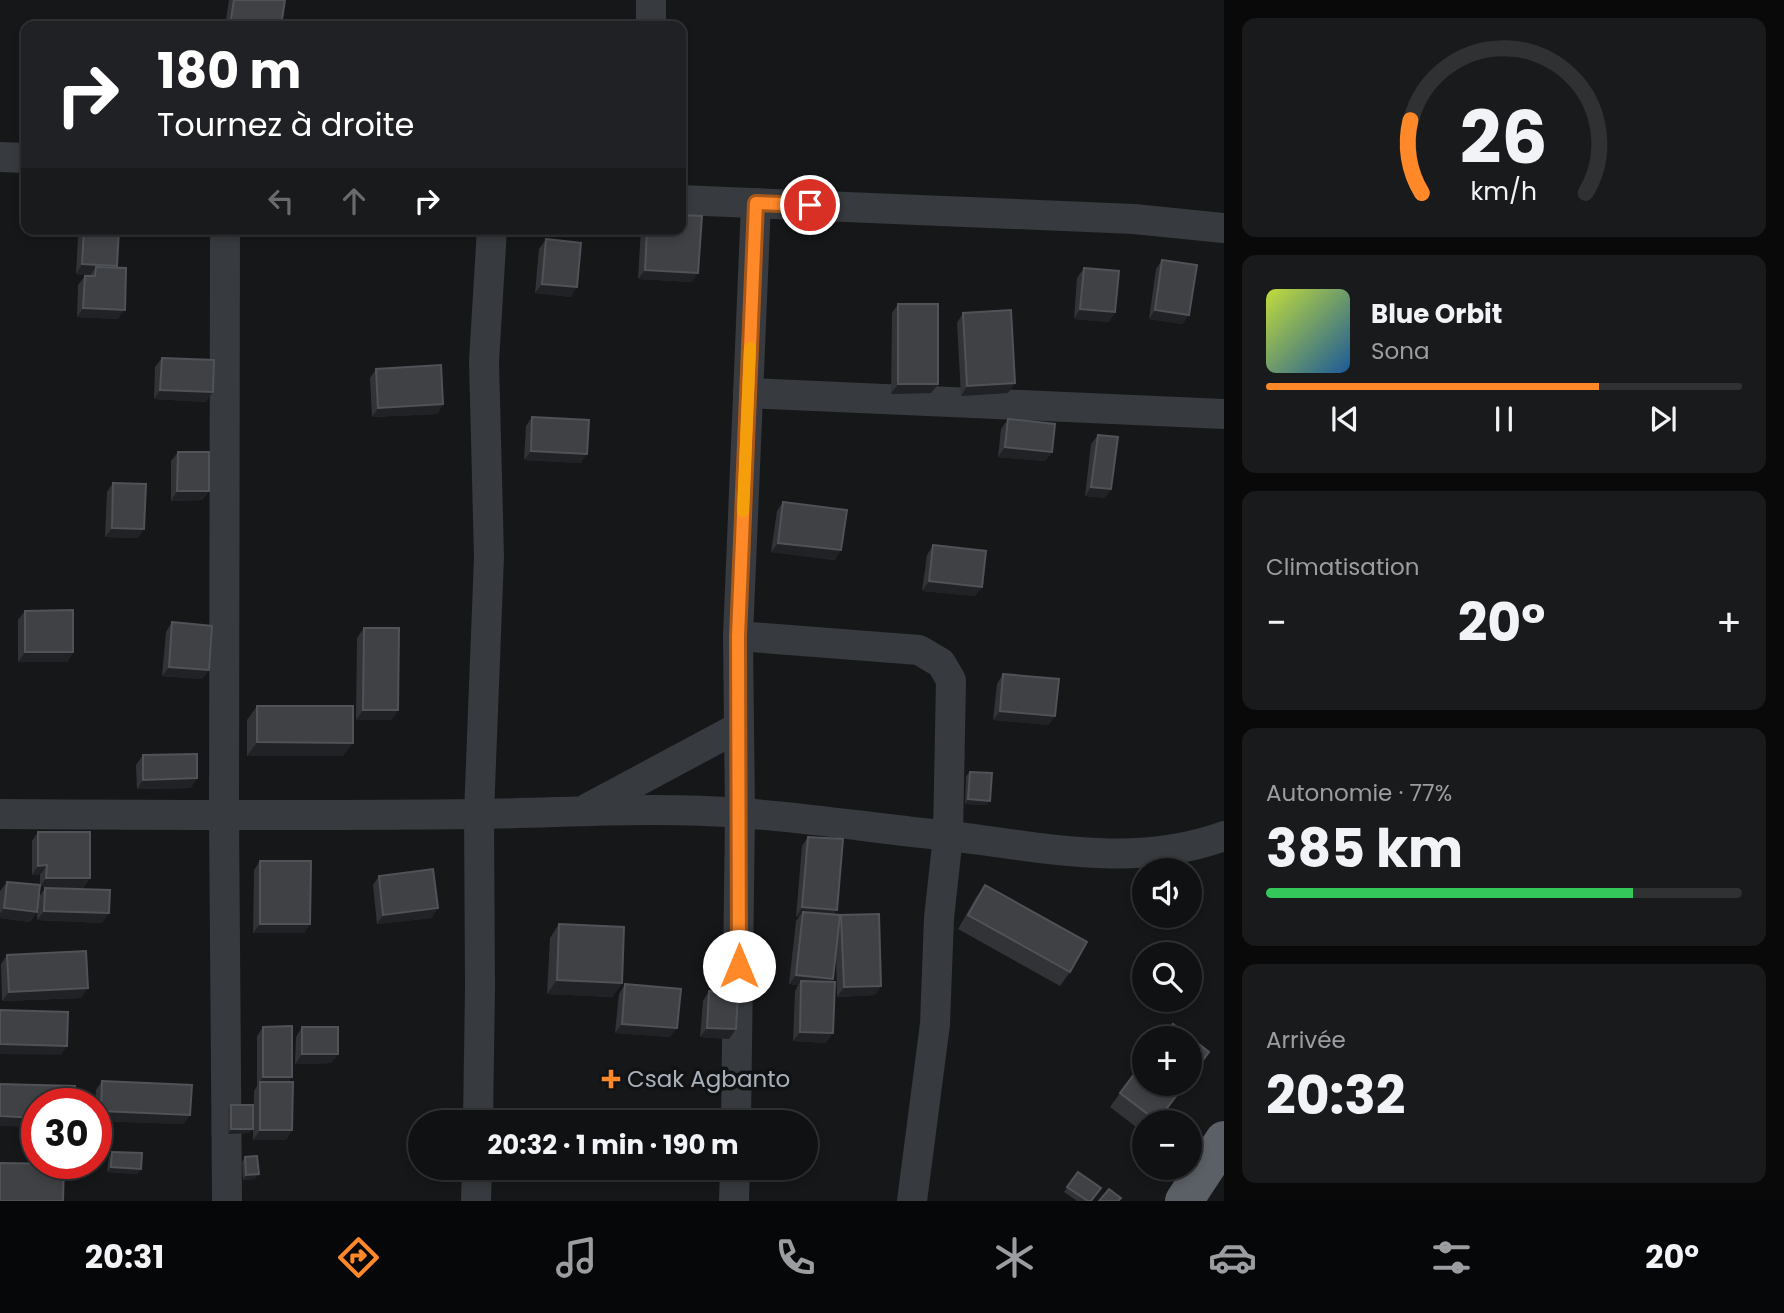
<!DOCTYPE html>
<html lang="fr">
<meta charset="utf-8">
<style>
body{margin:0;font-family:Poppins,sans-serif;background:#191a1c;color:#f1f3f6;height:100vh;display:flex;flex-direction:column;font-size:26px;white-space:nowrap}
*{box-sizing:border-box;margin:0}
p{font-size:23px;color:#9c9da0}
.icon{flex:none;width:38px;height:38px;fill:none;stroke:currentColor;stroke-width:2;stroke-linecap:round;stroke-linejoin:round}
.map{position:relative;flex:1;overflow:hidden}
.panel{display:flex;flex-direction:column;gap:18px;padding:18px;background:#09090a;width:560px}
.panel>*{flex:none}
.hud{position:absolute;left:21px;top:21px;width:665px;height:214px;border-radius:14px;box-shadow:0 4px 10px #0003,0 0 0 2px #303133;background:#202124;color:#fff;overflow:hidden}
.buttons{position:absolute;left:1132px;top:858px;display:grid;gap:14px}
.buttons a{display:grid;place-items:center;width:70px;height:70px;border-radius:50%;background:#101113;box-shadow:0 4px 10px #0003,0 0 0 2px #303133;font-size:35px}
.speed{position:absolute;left:21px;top:1088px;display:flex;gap:14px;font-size:35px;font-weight:700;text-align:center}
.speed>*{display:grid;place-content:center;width:91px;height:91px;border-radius:50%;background:#101113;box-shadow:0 4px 10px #0003,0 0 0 2px #303133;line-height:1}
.speed .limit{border:10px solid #d22;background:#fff;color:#111}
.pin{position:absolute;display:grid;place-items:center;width:60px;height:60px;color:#fff;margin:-30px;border:4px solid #fff;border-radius:50%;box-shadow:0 2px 7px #0007}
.me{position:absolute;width:77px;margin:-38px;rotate:0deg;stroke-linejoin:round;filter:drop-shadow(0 0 5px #0008)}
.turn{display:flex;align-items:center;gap:24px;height:147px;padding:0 21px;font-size:32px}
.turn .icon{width:91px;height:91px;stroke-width:2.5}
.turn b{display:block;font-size:49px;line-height:60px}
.lanes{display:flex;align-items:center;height:66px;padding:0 21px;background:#0003;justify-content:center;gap:35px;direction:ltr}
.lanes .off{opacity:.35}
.big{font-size:52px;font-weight:700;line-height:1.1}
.panel .card{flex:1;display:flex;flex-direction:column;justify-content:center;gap:10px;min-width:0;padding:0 24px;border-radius:14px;background:#191a1c}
.panel .dial{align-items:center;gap:0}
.dial svg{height:182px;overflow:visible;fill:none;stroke:#303133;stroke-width:7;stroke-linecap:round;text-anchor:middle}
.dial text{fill:#f1f3f6;stroke:none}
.song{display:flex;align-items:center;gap:21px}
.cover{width:84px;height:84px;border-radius:10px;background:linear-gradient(135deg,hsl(70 70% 55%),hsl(210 70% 35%))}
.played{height:7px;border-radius:4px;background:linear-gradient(90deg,#ff8828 70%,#303133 70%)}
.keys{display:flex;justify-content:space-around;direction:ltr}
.heat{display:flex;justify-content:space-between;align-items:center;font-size:38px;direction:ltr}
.charge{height:10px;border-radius:5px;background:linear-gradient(90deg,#34c759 77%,#303133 0)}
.trip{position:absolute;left:408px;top:1110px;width:410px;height:70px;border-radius:35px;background:#101113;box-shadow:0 4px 10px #0003,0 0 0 2px #303133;font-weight:700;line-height:70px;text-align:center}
.tabs{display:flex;height:112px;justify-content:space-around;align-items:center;background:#060708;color:#9c9da0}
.tabs .icon{width:49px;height:49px}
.tabs .current{color:#ff8828}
.tabs b{font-size:32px;color:#f1f3f6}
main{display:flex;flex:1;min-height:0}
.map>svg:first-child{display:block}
</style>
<main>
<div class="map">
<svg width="1224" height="1201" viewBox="0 0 1224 1201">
<rect width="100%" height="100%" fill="#161719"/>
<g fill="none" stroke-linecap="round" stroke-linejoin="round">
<!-- minor -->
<g stroke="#373a3e" stroke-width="30">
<polyline points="651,26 651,0"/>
<polyline points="0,157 26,158"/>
<polyline points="681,200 1134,219 1224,228"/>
<polyline points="225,229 224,815 227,1201"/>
<polyline points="748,393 1224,414"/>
<polyline points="738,636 919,650 941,663 951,680 948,836 939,918 935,1024 912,1201"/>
<polyline points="588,808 739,727"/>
<path d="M0 814C159 815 317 816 476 814 564 813 653 806 741 813 811 818 880 829 950 836 1042 847 1133 869 1224 836"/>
<polyline points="478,1122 480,988 479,814 489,557 484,361 492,229"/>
<polyline points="736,1122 740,813 738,636 756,203"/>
<polyline points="476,1201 477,1167"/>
<polyline points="734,1201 735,1167"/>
</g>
<!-- trunk -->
<polyline stroke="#5b6066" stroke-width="38" points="1184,1201 1224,1140"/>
</g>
<!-- wall -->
<g fill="#323337">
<polygon points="229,0 285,0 281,26 225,26"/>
<polygon points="83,229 119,229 117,266 116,268 118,319 77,317 78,285 85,276 90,276 90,275 76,274 78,237"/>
<polygon points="641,229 681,229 692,282 638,279"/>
<polygon points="546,239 571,297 535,293 539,249"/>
<polygon points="1162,260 1183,324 1149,319 1156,269"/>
<polygon points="1084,268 1115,312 1109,322 1074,319 1077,278"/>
<polygon points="898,304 938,384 931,393 891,394 892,313"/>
<polygon points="963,313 1015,383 1008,393 961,396 957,323"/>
<polygon points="162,358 206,402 154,399 155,367"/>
<polygon points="376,369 443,404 437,414 372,417 370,378"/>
<polygon points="532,417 581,463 524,460 526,426"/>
<polygon points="1008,419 1052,452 1045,461 998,457 1001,429"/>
<polygon points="1098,435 1111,489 1105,498 1085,496 1091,444"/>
<polygon points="178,452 209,491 202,500 171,501 171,461"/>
<polygon points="113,483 138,538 105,537 107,492"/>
<polygon points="783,502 835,560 771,552 777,511"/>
<polygon points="933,545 982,587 975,596 922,591 927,555"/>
<polygon points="25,611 73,652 67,662 18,662 18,620"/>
<polygon points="172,622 209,670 202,679 162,676 166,632"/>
<polygon points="364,628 398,710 391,720 356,720 357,638"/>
<polygon points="1003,674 1055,716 1048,725 993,720 997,684"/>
<polygon points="257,706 343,756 247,756 247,720"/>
<polygon points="143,755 191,788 137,789 136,765"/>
<polygon points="970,772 987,805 965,804 966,776"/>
<polygon points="38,832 90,878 83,888 40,887 39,897 45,888 102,923 37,920 38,900 37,912 30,922 0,918 0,891 7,882 40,885 40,875 32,875 32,841"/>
<polygon points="808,837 834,915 839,918 841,915 881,986 875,995 837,997 836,952 833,979 830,982 826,1043 793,1041 795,991 798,985 789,984 796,921 799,917 796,917 802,846"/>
<polygon points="260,861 310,924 304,933 253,933 254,870"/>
<polygon points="379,876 432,918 377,924 373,885"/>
<polygon points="985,885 1070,972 1060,986 958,929 975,899"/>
<polygon points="559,924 622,983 612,997 547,994 550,938"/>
<polygon points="7,955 81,998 2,1001 1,964"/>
<polygon points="625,984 670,1037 615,1033 619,994"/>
<polygon points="709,991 729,1039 700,1037 703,1001"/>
<polygon points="263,1027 289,1082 292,1130 286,1140 253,1140 254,1091 257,1086 257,1036"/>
<polygon points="302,1027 338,1054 331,1063 295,1064 296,1037"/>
<polygon points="102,1081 184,1124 96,1121 96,1104 95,1104 96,1090"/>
<polygon points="1144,1083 1186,1083 1158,1122 1144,1122 1144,1133 1110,1107 1120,1093"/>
<polygon points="231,1105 249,1133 228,1134 228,1110"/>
<polygon points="112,1152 141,1169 137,1174 107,1172 109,1157"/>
<polygon points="245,1157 255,1179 243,1180 242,1162"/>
<polygon points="1078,1172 1091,1201 1077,1201 1064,1192"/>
</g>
<!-- shaded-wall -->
<g fill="#212225">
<polygon points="82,264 117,266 110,276 96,267 90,275 76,274"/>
<polygon points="645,270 698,273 692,282 638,279"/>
<polygon points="542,284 577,287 571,297 535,293"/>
<polygon points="83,308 125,310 118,319 77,317"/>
<polygon points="1080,309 1115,312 1109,322 1074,319"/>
<polygon points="1155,310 1189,315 1183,324 1149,319"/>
<polygon points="1015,383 1008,393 961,396 967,386"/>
<polygon points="898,384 938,384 931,393 891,394"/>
<polygon points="160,390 213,392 206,402 154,399"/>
<polygon points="443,404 437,414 372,417 378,408"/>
<polygon points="1005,447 1052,452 1045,461 998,457"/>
<polygon points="531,451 587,454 581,463 524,460"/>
<polygon points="1091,487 1111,489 1105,498 1085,496"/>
<polygon points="177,491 209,491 202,500 171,501"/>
<polygon points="112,528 144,529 138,538 105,537"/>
<polygon points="778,543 841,550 835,560 771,552"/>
<polygon points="929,581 982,587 975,596 922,591"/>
<polygon points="25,652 73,652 67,662 18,662"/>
<polygon points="169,667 209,670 202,679 162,676"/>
<polygon points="363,710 398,710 391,720 356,720"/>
<polygon points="1000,711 1055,716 1048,725 993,720"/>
<polygon points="257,742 353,743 343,756 247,756"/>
<polygon points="197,778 191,788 137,789 143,780"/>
<polygon points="968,799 990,801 987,805 965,804"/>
<polygon points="47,865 40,875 32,875 38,866"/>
<polygon points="46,878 90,878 83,888 40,887"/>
<polygon points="802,907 837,910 830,919 803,912 799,917 796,917"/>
<polygon points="4,908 37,912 30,922 0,918 0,914"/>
<polygon points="438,908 432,918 377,924 383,915"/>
<polygon points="44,911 109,913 102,923 37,920"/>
<polygon points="260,924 310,924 304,933 253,933"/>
<polygon points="796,975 833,979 826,988 801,981 798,985 789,984"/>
<polygon points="557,980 622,983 612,997 547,994"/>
<polygon points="881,986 875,995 837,997 844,987"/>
<polygon points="88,988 81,998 2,1001 9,992"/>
<polygon points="622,1024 677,1028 670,1037 615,1033"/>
<polygon points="707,1028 736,1029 729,1039 700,1037"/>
<polygon points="800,1032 833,1033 826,1043 793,1041"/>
<polygon points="0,1044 67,1046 61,1055 0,1054"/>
<polygon points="302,1054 338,1054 331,1063 295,1064"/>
<polygon points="263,1077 292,1077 286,1086 260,1082 257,1086"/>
<polygon points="101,1111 190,1115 184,1124 96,1121 96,1118"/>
<polygon points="0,1116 37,1118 37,1127 0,1126"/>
<polygon points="231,1129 253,1129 249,1133 228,1134"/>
<polygon points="260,1130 292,1130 286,1140 253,1140"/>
<polygon points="111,1167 141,1169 137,1174 107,1172"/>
<polygon points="259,1174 255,1179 243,1180 246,1175"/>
</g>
<!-- building -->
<g fill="#3f4145" stroke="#4f5257" stroke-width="2">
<polygon points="234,0 285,0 281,26 240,26 230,25"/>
<polygon points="681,215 702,216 698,273 645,270 647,229 681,229"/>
<polygon points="84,229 119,229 117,266 82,264"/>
<polygon points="546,239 581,243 577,287 542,284"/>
<polygon points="1162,260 1197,265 1189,315 1155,310"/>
<polygon points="96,267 126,268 125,310 83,308 85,276 95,276"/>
<polygon points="1084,268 1119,271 1115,312 1080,309"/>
<rect x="898" y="304" width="40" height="80"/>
<polygon points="1011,310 1015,383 967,386 963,313"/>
<polygon points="162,358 214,360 213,392 160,390"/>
<polygon points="441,365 443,404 378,408 376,369"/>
<polygon points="532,417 589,420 587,454 531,451"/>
<polygon points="1008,419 1055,424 1052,452 1005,447"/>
<polygon points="1098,435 1118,437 1111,489 1091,487"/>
<polygon points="178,452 209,452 209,491 177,491"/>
<polygon points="113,483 146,484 144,529 112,528"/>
<polygon points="783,502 847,510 841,550 778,543"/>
<polygon points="933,545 986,551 982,587 929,581"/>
<polygon points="73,610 73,652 25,652 25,611"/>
<polygon points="172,622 212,626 209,670 169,667"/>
<polygon points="364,628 399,628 398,710 363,710"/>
<polygon points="1003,674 1059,679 1055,716 1000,711"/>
<polygon points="257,706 353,706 353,743 257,742"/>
<polygon points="197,754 197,778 143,780 143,755"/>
<polygon points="970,772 992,773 990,801 968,799"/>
<polygon points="38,832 90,832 90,878 46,878 47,865 38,866"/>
<polygon points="808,837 843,839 837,910 802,907"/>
<polygon points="260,861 311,861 310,924 260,924"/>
<polygon points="433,869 438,908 383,915 379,876"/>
<polygon points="7,882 40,885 37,912 4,908"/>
<polygon points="985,885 1087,942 1070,972 968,915"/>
<polygon points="45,888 110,890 109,913 44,911"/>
<polygon points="803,912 840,915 833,979 796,975"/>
<polygon points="879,914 881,986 844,987 841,915"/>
<polygon points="559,924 624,927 622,983 557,980"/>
<polygon points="86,951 88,988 9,992 7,955"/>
<polygon points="801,981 835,982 833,1033 800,1032"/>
<polygon points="625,984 681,989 677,1028 622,1024"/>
<polygon points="709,991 738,993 736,1029 707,1028"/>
<polygon points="0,1010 68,1012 67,1046 0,1044"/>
<polygon points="1173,1024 1209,1052 1190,1078 1190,1038 1162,1038"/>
<polygon points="292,1026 292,1077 263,1077 263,1027"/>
<rect x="302" y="1027" width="36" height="27"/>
<polygon points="1144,1061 1144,1083 1186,1083 1157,1121 1120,1093"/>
<polygon points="102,1081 192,1085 190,1115 101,1111"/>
<polygon points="260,1082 293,1082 292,1130 260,1130"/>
<polygon points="0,1084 75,1086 74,1104 37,1104 37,1118 0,1116"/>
<rect x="231" y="1105" width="22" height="24"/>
<polygon points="112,1152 142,1153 141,1169 111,1167"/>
<polygon points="257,1156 259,1174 246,1175 245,1157"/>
<polygon points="0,1163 64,1164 63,1201 0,1201"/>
<polygon points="1078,1172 1101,1188 1091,1201 1088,1201 1067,1187"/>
<polygon points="1109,1189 1121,1198 1118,1201 1099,1201"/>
</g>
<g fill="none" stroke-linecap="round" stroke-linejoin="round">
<defs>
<polyline id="route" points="739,966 738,636 756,203 810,205"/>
</defs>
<!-- route casing -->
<use href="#route" stroke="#a6581a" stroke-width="18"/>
<!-- route -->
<use href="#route" stroke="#ff8828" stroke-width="12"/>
<!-- slow -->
<polyline stroke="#f59e0b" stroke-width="12" points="743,511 750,348"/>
</g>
<!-- markers -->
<path fill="#ff8828" stroke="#111214" stroke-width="2.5" d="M607.5 1068.5h7v7h7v7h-7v7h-7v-7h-7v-7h7z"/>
<g text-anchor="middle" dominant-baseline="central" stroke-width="7" stroke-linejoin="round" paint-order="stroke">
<!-- poi labels -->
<g font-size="23" fill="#a8b1ba" stroke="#111214" text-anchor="start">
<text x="627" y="1079">Csak Agbanto</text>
</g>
</g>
</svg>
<div class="buttons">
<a><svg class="icon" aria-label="sound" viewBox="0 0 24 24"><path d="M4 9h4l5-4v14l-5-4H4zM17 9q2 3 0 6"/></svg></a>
<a><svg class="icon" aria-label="search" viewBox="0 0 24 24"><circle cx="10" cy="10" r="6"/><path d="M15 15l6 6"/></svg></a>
<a>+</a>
<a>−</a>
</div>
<div class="speed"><div class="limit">30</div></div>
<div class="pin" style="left:810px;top:205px;background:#d93025"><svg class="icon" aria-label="arrive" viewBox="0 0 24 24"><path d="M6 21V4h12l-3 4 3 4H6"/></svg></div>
<svg class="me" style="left:739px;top:966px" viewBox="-20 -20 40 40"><circle r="19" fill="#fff"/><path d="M0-13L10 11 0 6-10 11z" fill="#ff8828"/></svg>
<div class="trip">20:32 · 1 min · 190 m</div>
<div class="hud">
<div class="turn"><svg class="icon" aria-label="right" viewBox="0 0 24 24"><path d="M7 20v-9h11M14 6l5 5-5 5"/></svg><div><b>180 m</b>Tournez à droite</div></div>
<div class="lanes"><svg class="icon off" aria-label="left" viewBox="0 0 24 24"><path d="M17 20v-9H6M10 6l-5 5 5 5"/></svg><svg class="icon off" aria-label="ahead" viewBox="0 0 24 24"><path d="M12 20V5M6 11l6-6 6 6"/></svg><svg class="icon" aria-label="right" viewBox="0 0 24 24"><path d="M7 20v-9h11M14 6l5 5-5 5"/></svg></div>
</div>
</div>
<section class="panel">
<div class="card dial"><svg viewBox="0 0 100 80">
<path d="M14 69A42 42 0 1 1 86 69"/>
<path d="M14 69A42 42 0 0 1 9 37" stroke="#ff8828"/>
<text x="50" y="56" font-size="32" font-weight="700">26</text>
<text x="50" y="72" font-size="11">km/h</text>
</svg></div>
<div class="card">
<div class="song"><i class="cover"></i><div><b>Blue Orbit</b><p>Sona</p></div></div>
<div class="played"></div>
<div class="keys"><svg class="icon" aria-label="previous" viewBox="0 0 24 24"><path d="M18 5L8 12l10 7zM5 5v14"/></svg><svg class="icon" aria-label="pause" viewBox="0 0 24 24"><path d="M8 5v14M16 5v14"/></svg><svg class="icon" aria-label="next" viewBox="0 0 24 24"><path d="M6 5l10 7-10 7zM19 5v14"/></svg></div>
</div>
<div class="card"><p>Climatisation</p>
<div class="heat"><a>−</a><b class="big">20°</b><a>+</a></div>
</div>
<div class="card"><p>Autonomie · 77%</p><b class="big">385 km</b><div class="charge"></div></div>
<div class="card"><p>Arrivée</p><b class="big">20:32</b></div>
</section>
</main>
<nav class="tabs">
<b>20:31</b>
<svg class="icon current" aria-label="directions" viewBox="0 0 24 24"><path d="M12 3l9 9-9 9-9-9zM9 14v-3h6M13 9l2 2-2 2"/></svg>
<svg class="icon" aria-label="music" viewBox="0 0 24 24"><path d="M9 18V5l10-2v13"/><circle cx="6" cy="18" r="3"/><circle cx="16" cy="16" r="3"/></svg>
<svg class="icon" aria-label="phone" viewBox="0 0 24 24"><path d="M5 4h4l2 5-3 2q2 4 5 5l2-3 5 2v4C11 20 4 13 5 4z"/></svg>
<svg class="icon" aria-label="climate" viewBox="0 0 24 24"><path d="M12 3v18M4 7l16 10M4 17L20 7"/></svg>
<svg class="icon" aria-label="car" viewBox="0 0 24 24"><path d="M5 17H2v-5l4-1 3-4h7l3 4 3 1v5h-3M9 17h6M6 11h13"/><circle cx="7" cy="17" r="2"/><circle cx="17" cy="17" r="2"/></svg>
<svg class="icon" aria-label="filters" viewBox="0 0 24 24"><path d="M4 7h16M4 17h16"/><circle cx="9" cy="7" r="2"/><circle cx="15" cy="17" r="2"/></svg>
<b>20°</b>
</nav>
